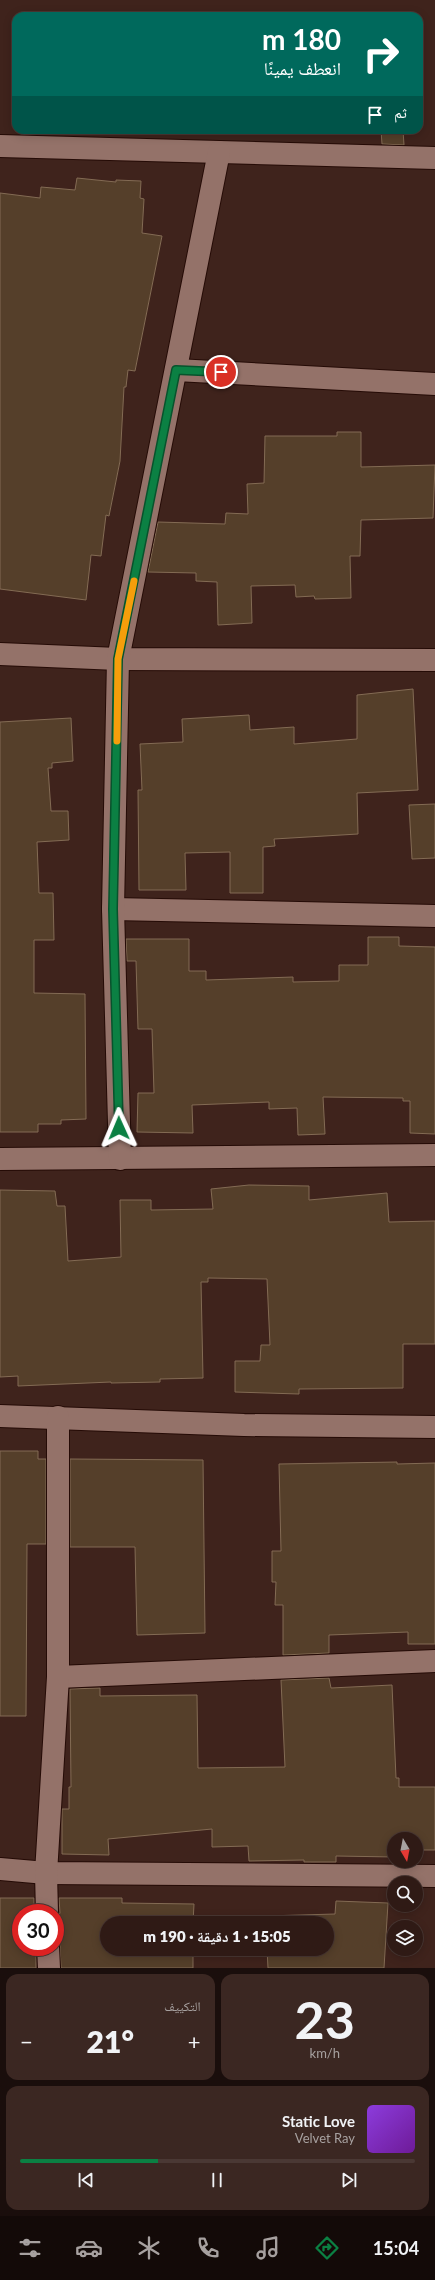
<!DOCTYPE html>
<html lang="ar">
<meta charset="utf-8">
<style>
body{margin:0;font-family:Lato,"Noto Naskh Arabic",sans-serif;background:#3b2722;color:#f1f3f6;direction:rtl;height:100vh;display:flex;flex-direction:column;font-size:15px;white-space:nowrap}
*{box-sizing:border-box;margin:0}
p{font-size:13px;color:#a7a1a0}
.icon{flex:none;width:22px;height:22px;fill:none;stroke:currentColor;stroke-width:2;stroke-linecap:round;stroke-linejoin:round}
.map{position:relative;height:1968px;overflow:hidden;direction:ltr}
.side{display:flex;flex-direction:column;gap:6px;padding:6px;background:#1a0e0c;flex:1}
.side>*{flex:none}
.banner{position:absolute;left:12px;top:12px;width:411px;height:122px;border-radius:12px;box-shadow:0 2px 10px #0003,0 0 0 1px #4a3834;direction:rtl;background:#00695c;color:#fff;overflow:hidden}
.needle{width:26px;rotate:170deg}
.tools{position:absolute;left:387px;top:1832px;display:grid;gap:8px}
.tools a{display:grid;place-items:center;width:36px;height:36px;border-radius:50%;background:#2f1a15;box-shadow:0 2px 10px #0003,0 0 0 1px #4a3834;font-size:20px}
.speed{position:absolute;left:12px;top:1904px;display:flex;gap:8px;font-size:20px;font-weight:700;text-align:center}
.speed>*{display:grid;place-content:center;width:52px;height:52px;border-radius:50%;background:#2f1a15;box-shadow:0 2px 10px #0003,0 0 0 1px #4a3834;line-height:1}
.speed .limit{border:6px solid #d22;background:#fff;color:#111}
.pin{position:absolute;display:grid;place-items:center;width:34px;height:34px;color:#fff;margin:-17px;border:2px solid #fff;border-radius:50%;box-shadow:0 1px 4px #0007}
.me{position:absolute;width:44px;margin:-22px;rotate:359deg;stroke-linejoin:round;filter:drop-shadow(0 0 3px #0008)}
.turn{display:flex;align-items:center;gap:14px;height:84px;padding:0 16px;font-size:18px}
.turn .icon{width:52px;height:52px;stroke-width:2.5}
.turn b{display:block;font-size:28px;line-height:34px}
.then{display:flex;align-items:center;height:38px;padding:0 16px;background:#0003;gap:8px;font-size:15px}
.big{font-size:30px;font-weight:800;line-height:1.1}
.side .card{flex:1;display:flex;flex-direction:column;justify-content:center;gap:6px;min-width:0;padding:0 14px;border-radius:12px;background:#3b2722}
.side .dial{align-items:center;gap:0}
.dial b{font-size:52px;line-height:1}
.song{display:flex;align-items:center;gap:12px}
.cover{width:48px;height:48px;border-radius:6px;background:linear-gradient(135deg,hsl(270 70% 55%),hsl(280 70% 35%))}
.played{height:4px;border-radius:2px;background:linear-gradient(90deg,#0b8043 35%,#4a3834 35%)}
.keys{display:flex;justify-content:space-around;direction:ltr}
.heat{display:flex;justify-content:space-between;align-items:center;font-size:22px;direction:ltr}
.side .tiles{flex:1;display:grid;gap:6px;grid-template-columns:1fr 1fr}
.card:last-child{grid-column:span 2}
.trip{position:absolute;left:100px;top:1916px;width:234px;height:40px;border-radius:20px;background:#2f1a15;box-shadow:0 2px 10px #0003,0 0 0 1px #4a3834;font-weight:800;line-height:40px;text-align:center;direction:rtl}
.menu{display:flex;height:64px;justify-content:space-around;align-items:center;background:#130a08;color:#a7a1a0}
.menu .icon{width:28px;height:28px}
.menu .selected{color:#0b8043}
.menu b{font-size:18px;color:#f1f3f6}
.map>svg:first-child{display:block}
</style>
<div class="map">
<svg width="435" height="1968" viewBox="0 0 435 1968">
<rect width="100%" height="100%" fill="#3f231c"/>
<!-- building -->
<g fill="#553f2a" stroke="#836b54">
<polygon points="381,130 403,130 404,145 382,144"/>
<polygon points="77,178 116,182 116,180 141,181 140,198 144,199 142,233 162,236 135,371 128,370 126,387 124,387 120,461 109,516 106,515 101,556 91,555 86,600 0,589 0,193 40,198 41,187 75,190"/>
<polygon points="337,432 361,432 361,467 435,465 433,518 361,520 360,556 350,556 351,598 315,599 314,596 296,597 295,585 251,586 252,623 218,625 217,582 196,581 196,573 148,572 158,522 225,524 226,513 248,514 247,484 264,483 265,436 337,436"/>
<polygon points="413,689 418,790 357,793 358,834 274,839 275,846 263,847 263,893 230,893 230,852 185,853 186,890 139,890 138,790 142,790 140,744 183,742 182,719 249,715 250,730 294,727 294,744 357,739 357,695"/>
<polygon points="71,718 73,761 52,763 52,768 48,768 51,811 68,811 69,840 37,842 39,893 53,893 54,940 34,940 34,993 85,994 86,1119 61,1120 61,1124 38,1124 38,1132 0,1132 0,722"/>
<polygon points="435,804 435,858 412,859 409,805"/>
<polygon points="368,937 399,937 399,946 435,947 435,1134 410,1133 410,1101 403,1101 403,1098 323,1097 325,1134 298,1135 297,1108 269,1109 269,1102 192,1105 193,1133 137,1132 138,1093 154,1093 152,1029 138,1029 136,961 127,961 126,939 189,939 189,971 206,971 206,980 293,977 293,982 339,981 339,965 368,965"/>
<polygon points="249,1185 309,1186 309,1200 387,1193 389,1222 435,1221 435,1344 403,1344 403,1388 299,1389 299,1394 235,1392 235,1361 260,1361 261,1345 270,1345 267,1279 208,1278 208,1282 201,1282 203,1378 160,1379 160,1382 111,1383 111,1382 18,1386 18,1376 0,1377 0,1190 55,1191 57,1206 65,1206 68,1261 121,1257 120,1200 151,1200 151,1210 213,1209 211,1189"/>
<polygon points="0,1451 38,1451 38,1459 46,1459 46,1544 27,1544 26,1716 0,1716"/>
<polygon points="70,1459 203,1460 205,1633 137,1635 135,1547 70,1547"/>
<polygon points="397,1462 397,1464 435,1463 435,1644 408,1644 408,1632 329,1635 329,1653 283,1655 283,1605 275,1605 276,1582 272,1582 272,1551 281,1551 279,1464"/>
<polygon points="329,1678 331,1688 392,1685 396,1778 399,1778 399,1787 435,1787 435,1850 416,1850 416,1839 394,1839 394,1857 336,1856 336,1862 304,1862 304,1860 249,1861 248,1846 212,1847 212,1829 108,1839 109,1855 62,1854 62,1809 69,1809 69,1787 71,1787 70,1689 100,1688 100,1696 197,1695 198,1768 285,1767 281,1680"/>
<polygon points="0,1898 34,1898 34,1913 21,1913 21,1947 36,1947 36,1968 0,1968"/>
<polygon points="59,1898 122,1898 122,1903 194,1904 193,1923 107,1923 107,1949 193,1949 193,1968 61,1968 60,1946 55,1937 55,1922 60,1913"/>
<polygon points="336,1901 388,1903 384,1968 268,1968 267,1949 327,1949 327,1923 267,1923 266,1916 335,1914"/>
</g>
<g fill="none" stroke-linecap="round" stroke-linejoin="round">
<defs>
<g id="minor">
<polyline points="0,146 435,158"/>
<polyline points="176,370 435,384"/>
<polyline points="0,654 118,659 435,660"/>
<polyline points="113,909 435,916"/>
<polyline points="0,1159 435,1155"/>
<polyline points="120,1159 113,909 118,659 219,152"/>
<polyline points="0,1416 244,1425 435,1427"/>
<polyline points="58,1677 435,1661"/>
<polyline points="0,1869 46,1873 435,1876"/>
<polyline points="47,1913 46,1873 58,1677 58,1417"/>
<polyline points="48,1947 49,1968"/>
</g>
</defs>
<!-- minor casing -->
<use href="#minor" stroke="#250b06" stroke-width="24"/>
<!-- minor -->
<use href="#minor" stroke="#947269" stroke-width="22"/>
</g>
<g fill="none" stroke-linecap="round" stroke-linejoin="round">
<defs>
<polyline id="route" points="119,1128 113,909 118,659 176,370 221,372"/>
</defs>
<!-- route casing -->
<use href="#route" stroke="#07532c" stroke-width="10"/>
<!-- route -->
<use href="#route" stroke="#0b8043" stroke-width="7"/>
<!-- slow -->
<polyline stroke="#f59e0b" stroke-width="7" points="117,741 118,659 134,581"/>
</g>
</svg>
<div class="tools">
<a><svg class="needle" viewBox="-14 -14 28 28"><path d="M0-13l5 13h-10z" fill="#e53935"/><path d="M0 13l5-13h-10z" fill="#a7a1a0"/></svg></a>
<a><svg class="icon" aria-label="search" viewBox="0 0 24 24"><circle cx="10" cy="10" r="6"/><path d="M15 15l6 6"/></svg></a>
<a><svg class="icon" aria-label="layers" viewBox="0 0 24 24"><path d="M12 4l9 5-9 5-9-5zM3 14l9 5 9-5"/></svg></a>
</div>
<div class="speed"><div class="limit">30</div></div>
<div class="pin" style="left:221px;top:372px;background:#d93025"><svg class="icon" aria-label="arrive" viewBox="0 0 24 24"><path d="M6 21V4h12l-3 4 3 4H6"/></svg></div>
<svg class="me" style="left:119px;top:1128px" viewBox="-20 -20 40 40"><path d="M0-17L14 15 0 8-14 15z" fill="#0b8043" stroke="#fff" stroke-width="4"/></svg>
<div class="trip">15:05 · 1 دقيقة · 190 m</div>
<div class="banner">
<div class="turn"><svg class="icon" aria-label="right" viewBox="0 0 24 24"><path d="M7 20v-9h11M14 6l5 5-5 5"/></svg><div><b>180 m</b>انعطف يمينًا</div></div>
<div class="then">ثم<svg class="icon" aria-label="arrive" viewBox="0 0 24 24"><path d="M6 21V4h12l-3 4 3 4H6"/></svg></div>
</div>
</div>
<section class="side">
<div class="tiles">
<div class="card dial"><b>23</b><p>km/h</p></div>
<div class="card"><p>التكييف</p>
<div class="heat"><a>−</a><b class="big">21°</b><a>+</a></div>
</div>
<div class="card">
<div class="song"><i class="cover"></i><div><b>Static Love</b><p>Velvet Ray</p></div></div>
<div class="played"></div>
<div class="keys"><svg class="icon" aria-label="previous" viewBox="0 0 24 24"><path d="M18 5L8 12l10 7zM5 5v14"/></svg><svg class="icon" aria-label="pause" viewBox="0 0 24 24"><path d="M8 5v14M16 5v14"/></svg><svg class="icon" aria-label="next" viewBox="0 0 24 24"><path d="M6 5l10 7-10 7zM19 5v14"/></svg></div>
</div>
</div>
</section>
<nav class="menu">
<b>15:04</b>
<svg class="icon selected" aria-label="directions" viewBox="0 0 24 24"><path d="M12 3l9 9-9 9-9-9zM9 14v-3h6M13 9l2 2-2 2"/></svg>
<svg class="icon" aria-label="music" viewBox="0 0 24 24"><path d="M9 18V5l10-2v13"/><circle cx="6" cy="18" r="3"/><circle cx="16" cy="16" r="3"/></svg>
<svg class="icon" aria-label="phone" viewBox="0 0 24 24"><path d="M5 4h4l2 5-3 2q2 4 5 5l2-3 5 2v4C11 20 4 13 5 4z"/></svg>
<svg class="icon" aria-label="climate" viewBox="0 0 24 24"><path d="M12 3v18M4 7l16 10M4 17L20 7"/></svg>
<svg class="icon" aria-label="car" viewBox="0 0 24 24"><path d="M5 17H2v-5l4-1 3-4h7l3 4 3 1v5h-3M9 17h6M6 11h13"/><circle cx="7" cy="17" r="2"/><circle cx="17" cy="17" r="2"/></svg>
<svg class="icon" aria-label="filters" viewBox="0 0 24 24"><path d="M4 7h16M4 17h16"/><circle cx="9" cy="7" r="2"/><circle cx="15" cy="17" r="2"/></svg>
</nav>
